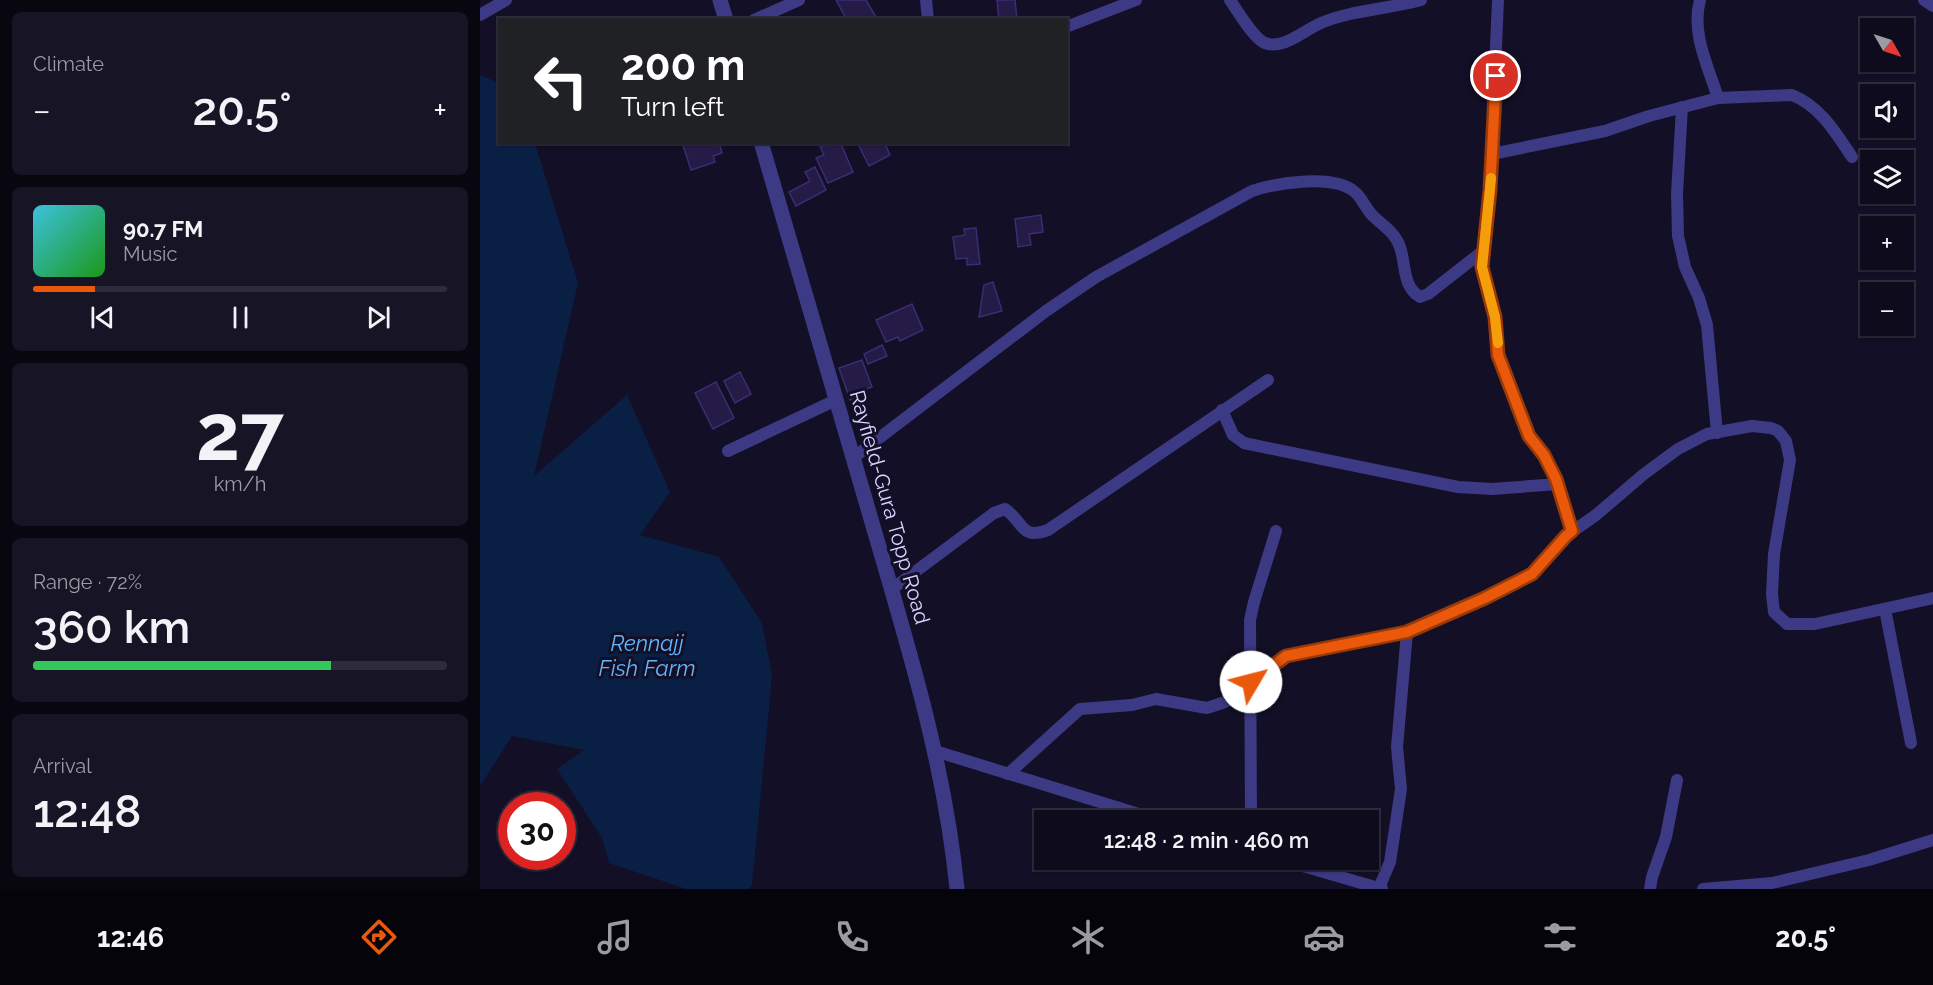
<!DOCTYPE html>
<meta charset="utf-8">
<style>
body{margin:0;font-family:Raleway,sans-serif;background:#171425;color:#f1f3f6;height:100vh;display:flex;flex-direction:column;font-size:22px;white-space:nowrap}
*{box-sizing:border-box;margin:0}
p{font-size:20px;color:#9b9ba3}
.icon{flex:none;width:33px;height:33px;fill:none;stroke:currentColor;stroke-width:2;stroke-linecap:round;stroke-linejoin:round}
.map{position:relative;flex:1;overflow:hidden}
.panel{display:flex;flex-direction:column;gap:12px;padding:12px;background:#08060f;width:480px}
.panel>*{flex:none}
.guide{position:absolute;left:18px;top:18px;width:570px;height:126px;border-radius:0px;box-shadow:0 2px 4px #0004,0 0 0 2px #2e2b3b;background:#202124;color:#fff;overflow:hidden}
.needle{width:39px;rotate:129deg}
.controls{position:absolute;left:1380px;top:18px;display:grid;gap:12px}
.controls a{display:grid;place-items:center;width:54px;height:54px;border-radius:0px;background:#0e0b1c;box-shadow:0 2px 4px #0004,0 0 0 2px #2e2b3b;font-size:30px}
.speed{position:absolute;left:18px;top:792px;display:flex;gap:12px;font-size:30px;font-weight:700;text-align:center}
.speed>*{display:grid;place-content:center;width:78px;height:78px;border-radius:50%;background:#0e0b1c;box-shadow:0 2px 4px #0004,0 0 0 2px #2e2b3b;line-height:1}
.speed .limit{border:9px solid #d22;background:#fff;color:#111}
.pin{position:absolute;display:grid;place-items:center;width:51px;height:51px;color:#fff;margin:-26px;border:3px solid #fff;border-radius:50%;box-shadow:0 2px 6px #0007}
.me{position:absolute;width:66px;margin:-33px;rotate:53deg;stroke-linejoin:round;filter:drop-shadow(0 0 4px #0008)}
.turn{display:flex;align-items:center;gap:21px;height:126px;padding:0 24px;font-size:27px}
.turn .icon{width:78px;height:78px;stroke-width:2.5}
.turn b{display:block;font-size:42px;line-height:51px}
.big{font-size:45px;font-weight:600;line-height:1.1}
.panel .tile{flex:1;display:flex;flex-direction:column;justify-content:center;gap:9px;min-width:0;padding:0 21px;border-radius:9px;background:#171425}
.panel .dial{align-items:center;gap:0}
.dial b{font-size:78px;line-height:1}
.song{display:flex;align-items:center;gap:18px}
.cover{width:72px;height:72px;border-radius:9px;background:linear-gradient(135deg,hsl(190 70% 55%),hsl(120 70% 35%))}
.played{height:6px;border-radius:3px;background:linear-gradient(90deg,#ea580c 15%,#2e2b3b 15%)}
.keys{display:flex;justify-content:space-around;direction:ltr}
.heat{display:flex;justify-content:space-between;align-items:center;font-size:33px;direction:ltr}
.charge{height:9px;border-radius:4px;background:linear-gradient(90deg,#34c759 72%,#2e2b3b 0)}
.trip{position:absolute;left:554px;top:810px;width:345px;height:60px;border-radius:0px;background:#0e0b1c;box-shadow:0 2px 4px #0004,0 0 0 2px #2e2b3b;font-weight:600;line-height:60px;text-align:center}
.menu{display:flex;height:96px;justify-content:space-around;align-items:center;background:#06040b;color:#9b9ba3}
.menu .icon{width:42px;height:42px}
.menu .on{color:#ea580c}
.menu b{font-size:27px;color:#f1f3f6}
main{display:flex;flex:1;min-height:0}
.map>svg:first-child{display:block}
</style>
<main>
<section class="panel">
<div class="tile"><p>Climate</p>
<div class="heat"><a>−</a><b class="big">20.5°</b><a>+</a></div>
</div>
<div class="tile">
<div class="song"><i class="cover"></i><div><b>90.7 FM</b><p>Music</p></div></div>
<div class="played"></div>
<div class="keys"><svg class="icon" aria-label="previous" viewBox="0 0 24 24"><path d="M18 5L8 12l10 7zM5 5v14"/></svg><svg class="icon" aria-label="pause" viewBox="0 0 24 24"><path d="M8 5v14M16 5v14"/></svg><svg class="icon" aria-label="next" viewBox="0 0 24 24"><path d="M6 5l10 7-10 7zM19 5v14"/></svg></div>
</div>
<div class="tile dial"><b>27</b><p>km/h</p></div>
<div class="tile"><p>Range · 72%</p><b class="big">360 km</b><div class="charge"></div></div>
<div class="tile"><p>Arrival</p><b class="big">12:48</b></div>
</section>
<div class="map">
<svg width="1453" height="889" viewBox="0 0 1453 889">
<rect width="100%" height="100%" fill="#130f26"/>
<!-- water -->
<polygon fill="#0a1f44" points="0,75 19,83 20,142 55,143 98,283 54,476 147,395 190,492 160,535 239,557 282,623 292,676 272,885 268,889 206,889 129,863 122,838 77,769 104,750 32,736 0,786"/>
<!-- building -->
<g fill="#241b47" stroke="#3b2d73" stroke-width="1.5">
<polygon points="356,0 386,0 396,17 392,20 367,20"/>
<polygon points="517,0 535,0 537,20 519,20"/>
<polygon points="202,142 239,142 242,153 233,156 235,162 211,170"/>
<polygon points="377,142 404,142 410,155 389,166"/>
<polygon points="361,144 373,172 348,183 336,158 344,155 340,146"/>
<polygon points="335,167 346,190 316,206 309,192 330,181 325,172"/>
<polygon points="561,215 563,232 549,234 551,245 538,247 535,219"/>
<polygon points="496,228 500,264 487,265 487,258 476,259 473,237 485,235 484,229"/>
<polygon points="513,282 522,311 499,317 504,285"/>
<polygon points="432,304 443,330 420,341 418,337 406,342 396,320"/>
<polygon points="402,345 407,356 388,364 384,354"/>
<polygon points="382,360 392,387 377,392 379,396 370,400 359,368"/>
<polygon points="260,372 271,394 255,403 244,381"/>
<polygon points="236,382 254,418 233,429 215,393"/>
</g>
<g fill="none" stroke-linecap="round" stroke-linejoin="round">
<!-- minor -->
<g stroke="#3d3a85" stroke-width="12">
<polyline points="446,0 448,20"/>
<path d="M750 0C757 10 774 39 785 43 804 50 824 30 841 23 872 10 908 9 941 0"/>
<polyline points="1018,0 1010,190 1002,267 1015,317 1018,355 1049,436 1064,455 1076,479 1092,531"/>
<path d="M1220 0C1211 33 1228 66 1238 98"/>
<polyline points="1444,0 1453,6"/>
<polyline points="0,15 26,0"/>
<polyline points="274,20 319,0"/>
<polyline points="586,27 656,0"/>
<polyline points="1202,107 1197,194 1198,236 1205,267 1219,298 1227,325 1237,433"/>
<path d="M1012 154 1125 131 1169 116 1238 98 1312 95C1340 106 1356 133 1372 157"/>
<polyline points="742,410 753,435 764,443 978,487 1012,489 1078,484"/>
<polyline points="248,451 356,400"/>
<path d="M373 458 566 311 616 277 772 191C797 183 855 173 876 193 883 200 886 209 893 216 903 226 915 232 920 247 926 264 922 286 940 297L948 294 1003 251"/>
<path d="M412 589 514 513 525 509C545 523 540 540 568 530L788 380"/>
<polyline points="1405,609 1431,743"/>
<polyline points="455,751 678,820"/>
<polyline points="528,774 600,709 652,705 676,699 727,708 745,702 806,656 927,632 971,614 1022,591 1052,574 1086,536 1116,515 1164,474 1198,449 1227,434 1272,426 1291,428 1298,431 1306,441 1310,460 1294,554 1292,594 1294,612 1307,624 1335,624 1453,598"/>
<polyline points="771,820 770,620 774,602 796,531"/>
<polyline points="802,860 902,889"/>
<polyline points="899,888 910,862 921,789 917,747 927,632"/>
<polyline points="1170,889 1172,877 1186,837 1197,780"/>
<polyline points="1223,889 1292,883 1389,860 1453,840"/>
</g>
<!-- tertiary -->
<g stroke="#3d3a85" stroke-width="15">
<polyline points="240,0 246,20"/>
<path d="M281 142C318 271 356 399 393 526 428 646 465 765 477 889"/>
</g>
</g>
<g fill="none" stroke-linecap="round" stroke-linejoin="round">
<defs>
<polyline id="route" points="771,682 806,656 927,632 1005,598 1052,574 1086,536 1092,531 1076,479 1064,455 1049,436 1018,355 1015,317 1002,267 1010,190 1016,76"/>
</defs>
<!-- route casing -->
<use href="#route" stroke="#983908" stroke-width="15"/>
<!-- route -->
<use href="#route" stroke="#ea580c" stroke-width="10"/>
<!-- slow -->
<polyline stroke="#f59e0b" stroke-width="10" points="1011,178 1002,267 1015,317 1018,343"/>
</g>
<g text-anchor="middle" dominant-baseline="central" stroke-width="6" stroke-linejoin="round" paint-order="stroke">
<!-- street labels -->
<g font-size="21" fill="#d9d4ff" stroke="#130f26">
<text transform="translate(410 507) rotate(74)">Rayfield-Gura Topp Road</text>
</g>
<!-- water labels -->
<g font-size="22" font-style="italic" fill="#62b6ff" stroke="#130f26">
<text x="167" y="643">Rennajj<tspan x="167" dy="25">Fish Farm</tspan></text>
</g>
</g>
</svg>
<div class="controls">
<a><svg class="needle" viewBox="-14 -14 28 28"><path d="M0-13l5 13h-10z" fill="#e53935"/><path d="M0 13l5-13h-10z" fill="#9b9ba3"/></svg></a>
<a><svg class="icon" aria-label="sound" viewBox="0 0 24 24"><path d="M4 9h4l5-4v14l-5-4H4zM17 9q2 3 0 6"/></svg></a>
<a><svg class="icon" aria-label="layers" viewBox="0 0 24 24"><path d="M12 4l9 5-9 5-9-5zM3 14l9 5 9-5"/></svg></a>
<a>+</a>
<a>−</a>
</div>
<div class="speed"><div class="limit">30</div></div>
<div class="pin" style="left:1016px;top:76px;background:#d93025"><svg class="icon" aria-label="arrive" viewBox="0 0 24 24"><path d="M6 21V4h12l-3 4 3 4H6"/></svg></div>
<svg class="me" style="left:771px;top:682px" viewBox="-20 -20 40 40"><circle r="19" fill="#fff"/><path d="M0-13L10 11 0 6-10 11z" fill="#ea580c"/></svg>
<div class="trip">12:48 · 2 min · 460 m</div>
<div class="guide">
<div class="turn"><svg class="icon" aria-label="left" viewBox="0 0 24 24"><path d="M17 20v-9H6M10 6l-5 5 5 5"/></svg><div><b>200 m</b>Turn left</div></div>
</div>
</div>
</main>
<nav class="menu">
<b>12:46</b>
<svg class="icon on" aria-label="directions" viewBox="0 0 24 24"><path d="M12 3l9 9-9 9-9-9zM9 14v-3h6M13 9l2 2-2 2"/></svg>
<svg class="icon" aria-label="music" viewBox="0 0 24 24"><path d="M9 18V5l10-2v13"/><circle cx="6" cy="18" r="3"/><circle cx="16" cy="16" r="3"/></svg>
<svg class="icon" aria-label="phone" viewBox="0 0 24 24"><path d="M5 4h4l2 5-3 2q2 4 5 5l2-3 5 2v4C11 20 4 13 5 4z"/></svg>
<svg class="icon" aria-label="climate" viewBox="0 0 24 24"><path d="M12 3v18M4 7l16 10M4 17L20 7"/></svg>
<svg class="icon" aria-label="car" viewBox="0 0 24 24"><path d="M5 17H2v-5l4-1 3-4h7l3 4 3 1v5h-3M9 17h6M6 11h13"/><circle cx="7" cy="17" r="2"/><circle cx="17" cy="17" r="2"/></svg>
<svg class="icon" aria-label="filters" viewBox="0 0 24 24"><path d="M4 7h16M4 17h16"/><circle cx="9" cy="7" r="2"/><circle cx="15" cy="17" r="2"/></svg>
<b>20.5°</b>
</nav>
